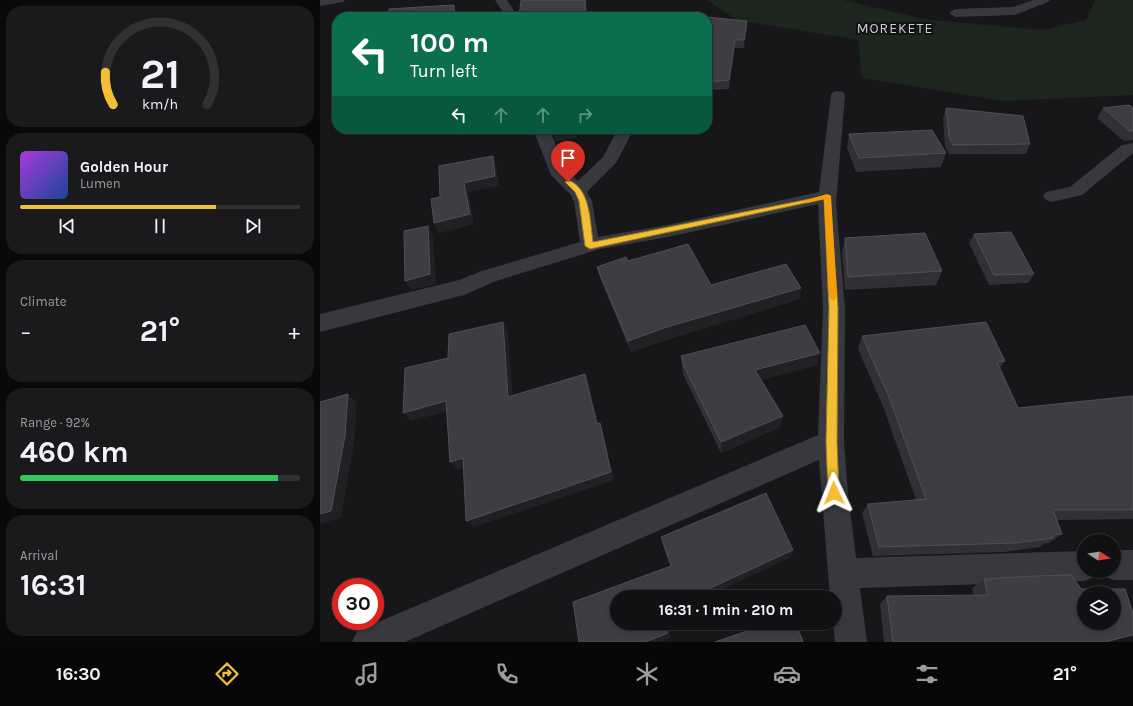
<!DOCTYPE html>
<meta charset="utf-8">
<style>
body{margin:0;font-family:Karla,sans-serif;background:#1a1a1c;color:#f1f3f6;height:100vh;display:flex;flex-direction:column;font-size:15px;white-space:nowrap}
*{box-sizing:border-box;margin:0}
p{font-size:13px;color:#9c9da0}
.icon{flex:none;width:22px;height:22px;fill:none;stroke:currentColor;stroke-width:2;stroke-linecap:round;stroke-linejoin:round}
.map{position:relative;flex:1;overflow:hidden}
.side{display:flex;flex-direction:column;gap:6px;padding:6px;background:#09090a;width:320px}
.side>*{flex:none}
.hud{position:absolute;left:12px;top:12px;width:380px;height:122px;border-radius:16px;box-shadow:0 2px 6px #0003,0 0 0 1px #303133;background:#0b6e4f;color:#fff;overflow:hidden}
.needle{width:26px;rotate:102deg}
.buttons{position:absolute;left:757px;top:534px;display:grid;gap:8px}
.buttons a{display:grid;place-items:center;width:44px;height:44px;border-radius:50%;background:#111113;box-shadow:0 2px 6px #0003,0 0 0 1px #303133;font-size:20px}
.speed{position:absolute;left:12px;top:578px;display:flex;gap:8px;font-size:20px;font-weight:700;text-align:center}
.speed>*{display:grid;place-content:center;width:52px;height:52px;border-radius:50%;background:#111113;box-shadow:0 2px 6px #0003,0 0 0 1px #303133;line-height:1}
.speed .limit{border:6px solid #d22;background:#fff;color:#111}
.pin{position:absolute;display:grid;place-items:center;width:34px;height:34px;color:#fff;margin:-41px -17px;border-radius:50% 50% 50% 0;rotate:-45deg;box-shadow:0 0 4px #0007}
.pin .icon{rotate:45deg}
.me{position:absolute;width:44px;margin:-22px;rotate:358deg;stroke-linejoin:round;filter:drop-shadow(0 0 3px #0008)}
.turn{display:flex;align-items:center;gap:14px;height:84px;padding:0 12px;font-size:18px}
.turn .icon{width:52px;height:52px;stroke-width:2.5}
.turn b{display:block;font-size:28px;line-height:34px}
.lanes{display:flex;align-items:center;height:38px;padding:0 12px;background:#0003;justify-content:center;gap:20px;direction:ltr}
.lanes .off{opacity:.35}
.big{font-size:30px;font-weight:700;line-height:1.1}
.side .widget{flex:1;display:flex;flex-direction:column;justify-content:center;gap:6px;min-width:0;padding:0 14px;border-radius:16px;background:#1a1a1c}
.side .dial{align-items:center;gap:0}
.dial svg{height:104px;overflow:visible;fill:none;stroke:#303133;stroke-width:7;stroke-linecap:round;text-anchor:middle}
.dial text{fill:#f1f3f6;stroke:none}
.song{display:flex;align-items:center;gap:12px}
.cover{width:48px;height:48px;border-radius:6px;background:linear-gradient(135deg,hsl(280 70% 55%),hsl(220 70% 35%))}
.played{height:4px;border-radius:2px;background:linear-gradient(90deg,#f2be36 70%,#303133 70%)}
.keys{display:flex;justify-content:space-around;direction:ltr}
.heat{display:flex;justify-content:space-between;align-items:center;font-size:22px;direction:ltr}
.charge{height:6px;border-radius:3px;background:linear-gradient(90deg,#34c759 92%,#303133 0)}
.trip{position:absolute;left:290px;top:590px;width:232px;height:40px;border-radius:20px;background:#111113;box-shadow:0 2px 6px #0003,0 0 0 1px #303133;font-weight:700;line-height:40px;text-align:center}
.menu{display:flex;height:64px;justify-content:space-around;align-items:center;background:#070708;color:#9c9da0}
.menu .icon{width:28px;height:28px}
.menu .active{color:#f2be36}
.menu b{font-size:18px;color:#f1f3f6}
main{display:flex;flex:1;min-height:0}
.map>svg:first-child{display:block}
</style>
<main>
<section class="side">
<div class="widget dial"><svg viewBox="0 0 100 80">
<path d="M14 69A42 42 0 1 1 86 69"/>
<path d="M14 69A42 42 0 0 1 8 44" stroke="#f2be36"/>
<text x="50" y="56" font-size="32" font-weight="700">21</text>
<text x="50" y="72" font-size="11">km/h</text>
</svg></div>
<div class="widget">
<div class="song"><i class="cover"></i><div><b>Golden Hour</b><p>Lumen</p></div></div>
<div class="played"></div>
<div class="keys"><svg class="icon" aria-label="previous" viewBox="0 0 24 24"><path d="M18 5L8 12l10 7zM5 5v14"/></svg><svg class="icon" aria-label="pause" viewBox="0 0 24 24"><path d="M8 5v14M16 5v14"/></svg><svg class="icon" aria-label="next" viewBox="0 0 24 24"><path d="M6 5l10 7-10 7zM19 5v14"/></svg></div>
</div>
<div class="widget"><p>Climate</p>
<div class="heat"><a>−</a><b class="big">21°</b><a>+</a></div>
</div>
<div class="widget"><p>Range · 92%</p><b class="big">460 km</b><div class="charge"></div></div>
<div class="widget"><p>Arrival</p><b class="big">16:31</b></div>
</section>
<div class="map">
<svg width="813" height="642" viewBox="0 0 813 642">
<rect width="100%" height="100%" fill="#171719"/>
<!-- green -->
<polygon fill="#1d251f" points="387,0 523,0 609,20 723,30 766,20 775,0 813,0 813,95 683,101 542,78 538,40 417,20"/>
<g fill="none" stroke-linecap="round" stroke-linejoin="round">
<!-- street -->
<g fill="#38393e" fill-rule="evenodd">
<polygon points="0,0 25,0 23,2 0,6"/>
<polygon points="175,0 187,0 198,17 186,17"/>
<polygon points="713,0 730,0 728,2 695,15 635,17 629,13 635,9 693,7"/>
<polygon points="518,91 523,92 525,95 516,203 525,308 524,442 528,493 536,558 764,551 764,571 777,571 775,577 764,581 540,588 547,642 515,642 513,623 515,623 515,597 510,597 499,460 85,642 32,642 37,631 498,435 503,308 498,204 348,237 280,249 176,281 144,295 0,332 0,314 139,280 162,271 260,242 254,201 250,194 231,175 213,129 229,129 248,173 258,181 283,157 298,129 314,129 296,163 267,192 272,201 278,237 348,225 499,192 511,95 513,92"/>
<polygon points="813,143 813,153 762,195 732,202 726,200 723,196 726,192 750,187 802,145"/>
<polygon points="794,550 813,550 813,580 794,580 783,576 782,571 794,571"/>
</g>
</g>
<!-- wall -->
<g fill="#313034">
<polygon points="387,17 427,29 424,48 415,48 409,89 387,90 387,68 390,48 387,48"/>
<polygon points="626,108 710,144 706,154 629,154 625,146 623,118"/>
<polygon points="783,108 813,108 813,140 804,141 777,118"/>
<polygon points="529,134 626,153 621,167 536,172 527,148"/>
<polygon points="654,234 714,274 708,283 669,285 649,243"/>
<polygon points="525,238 622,271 616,285 525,290 522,252"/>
<polygon points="308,261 391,285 480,299 349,339 311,352 280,278 277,267"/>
<polygon points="542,336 685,361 680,368 698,408 813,396 813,519 737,520 742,534 729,543 726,543 720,547 684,552 553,556 542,513 548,504 596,500 564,409 538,349"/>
<polygon points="361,356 497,365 441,380 461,427 401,453 363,374"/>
<polygon points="664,579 761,589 813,613 813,635 789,642 564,642 560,604 567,596 654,595 652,588"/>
</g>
<!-- shaded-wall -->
<g fill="#212123">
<polygon points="265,0 267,0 267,17 266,17"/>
<polygon points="134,5 137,13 137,17 134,17"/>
<polygon points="427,21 427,29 424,48 424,40"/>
<polygon points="415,40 415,48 409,89 409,80"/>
<polygon points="255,129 276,129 256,131 257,138 236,142 234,133"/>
<polygon points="173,156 176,166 179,186 148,192 154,224 119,233 114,223 144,183"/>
<polygon points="108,226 113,236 116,284 91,290 85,281"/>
<polygon points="481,288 480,299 349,339 311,352 308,341 347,327"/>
<polygon points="183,322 188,331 193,405 188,397"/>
<polygon points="500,353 497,365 435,382 435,370"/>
<polygon points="265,374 268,383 280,433 277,424"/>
<polygon points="28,394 37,403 34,444 21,518 0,524 0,514"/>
<polygon points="126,401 132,410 91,421 83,413"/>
<polygon points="463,416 461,427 401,453 401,442"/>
<polygon points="280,423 283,432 294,480 153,527 146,521"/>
<polygon points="143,458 149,465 137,470 130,462"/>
<polygon points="473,550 471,557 386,597 371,597"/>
<polygon points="346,623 347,623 351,638 340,642 325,642"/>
</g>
<!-- building -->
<g fill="#3e3e42" stroke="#4f4f55" fill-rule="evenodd">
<polygon points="201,0 265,0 266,17 199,17"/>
<polygon points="134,5 134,17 62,17 68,16 69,9"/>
<polygon points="387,17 427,21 424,40 415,40 409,80 387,82 387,68 392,40 387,40"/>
<polygon points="809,105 813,108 813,131 810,131 783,108"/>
<polygon points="626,108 703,116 710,144 633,145 629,136"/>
<polygon points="233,129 255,129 234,133"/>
<polygon points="612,130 626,153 539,158 529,134"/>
<polygon points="173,156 175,176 144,183 150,214 114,223 111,199 120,197 119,166"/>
<polygon points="108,226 110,274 85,281 84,231"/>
<polygon points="691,232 714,274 674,275 654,234"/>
<polygon points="605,233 622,271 528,277 525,238"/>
<polygon points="368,244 391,285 466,264 481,288 347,327 308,341 277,267 306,257 308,261"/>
<polygon points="183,322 188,397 265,374 277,424 280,423 291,472 146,521 143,458 130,462 126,401 83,413 85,368 128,358 129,334"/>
<polygon points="666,322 685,361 677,362 698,408 813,396 813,510 733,510 742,534 733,535 733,538 696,543 559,547 548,504 606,499 569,397 542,336"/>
<polygon points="485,325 500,353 435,370 463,416 401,442 362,362 363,361 361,356"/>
<polygon points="28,394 25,436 11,511 0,514 0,402"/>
<polygon points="446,493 473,550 371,597 297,597 297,623 346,623 348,633 325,642 259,642 253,602 351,566 341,537"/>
<path d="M751 575 761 589H805L813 613V635L783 642H573L567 596 668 595 664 579 715 576ZM764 593H794V623H764Z"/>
<polygon points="450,623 476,623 483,642 395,642"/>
</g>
<!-- route -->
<path fill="#f2be36" stroke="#9d7c23" d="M248 180C271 188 270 223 273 242L510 195 518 308 517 442 519 493 518 497 514 499 509 497 508 493 506 442 509 308 504 199 270 249 265 246 259 201 255 192 245 182Z"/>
<!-- slow -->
<polygon fill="#f59e0b" points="507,194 511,196 517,297 513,301 509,297 504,199 487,203 483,201"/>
<g text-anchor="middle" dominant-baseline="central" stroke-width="4" stroke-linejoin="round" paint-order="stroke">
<!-- far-quarter labels -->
<g font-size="14" letter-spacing="1" fill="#cbcdd5" stroke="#121214">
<text x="575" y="28">MOREKETE</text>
</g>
</g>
</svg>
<div class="buttons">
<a><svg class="needle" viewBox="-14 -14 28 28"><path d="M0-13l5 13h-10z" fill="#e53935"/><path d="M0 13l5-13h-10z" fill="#9c9da0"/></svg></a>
<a><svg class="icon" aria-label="layers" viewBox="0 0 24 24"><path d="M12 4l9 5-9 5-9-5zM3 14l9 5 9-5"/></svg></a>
</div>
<div class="speed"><div class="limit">30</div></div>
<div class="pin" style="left:248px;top:182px;background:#d93025"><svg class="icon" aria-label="arrive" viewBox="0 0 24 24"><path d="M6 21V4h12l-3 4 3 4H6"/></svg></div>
<svg class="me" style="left:514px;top:493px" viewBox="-20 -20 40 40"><path d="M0-17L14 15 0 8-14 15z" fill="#f2be36" stroke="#fff" stroke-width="4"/></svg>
<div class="trip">16:31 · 1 min · 210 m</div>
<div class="hud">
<div class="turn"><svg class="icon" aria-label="left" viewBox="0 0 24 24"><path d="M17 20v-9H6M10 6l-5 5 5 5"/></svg><div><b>100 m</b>Turn left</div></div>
<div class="lanes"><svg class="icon" aria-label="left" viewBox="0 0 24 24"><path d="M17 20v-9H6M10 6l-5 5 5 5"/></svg><svg class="icon off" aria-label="ahead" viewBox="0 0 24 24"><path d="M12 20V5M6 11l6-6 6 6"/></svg><svg class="icon off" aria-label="ahead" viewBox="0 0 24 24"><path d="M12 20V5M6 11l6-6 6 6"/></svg><svg class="icon off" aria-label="right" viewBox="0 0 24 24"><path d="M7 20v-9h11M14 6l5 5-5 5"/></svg></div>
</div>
</div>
</main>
<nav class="menu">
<b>16:30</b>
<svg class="icon active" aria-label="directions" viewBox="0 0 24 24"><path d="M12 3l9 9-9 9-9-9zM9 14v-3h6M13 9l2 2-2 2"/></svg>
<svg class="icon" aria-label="music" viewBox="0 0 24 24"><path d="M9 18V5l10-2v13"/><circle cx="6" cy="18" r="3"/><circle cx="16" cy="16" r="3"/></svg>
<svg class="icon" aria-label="phone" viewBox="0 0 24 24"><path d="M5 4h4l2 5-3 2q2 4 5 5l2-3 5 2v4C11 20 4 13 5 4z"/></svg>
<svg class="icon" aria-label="climate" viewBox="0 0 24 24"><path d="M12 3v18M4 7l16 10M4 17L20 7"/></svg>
<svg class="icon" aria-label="car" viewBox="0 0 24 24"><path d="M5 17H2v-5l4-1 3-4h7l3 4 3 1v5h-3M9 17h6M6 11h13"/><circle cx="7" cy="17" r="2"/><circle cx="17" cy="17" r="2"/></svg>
<svg class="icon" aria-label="filters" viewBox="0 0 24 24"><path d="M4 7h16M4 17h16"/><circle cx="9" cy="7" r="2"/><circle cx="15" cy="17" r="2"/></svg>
<b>21°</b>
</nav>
